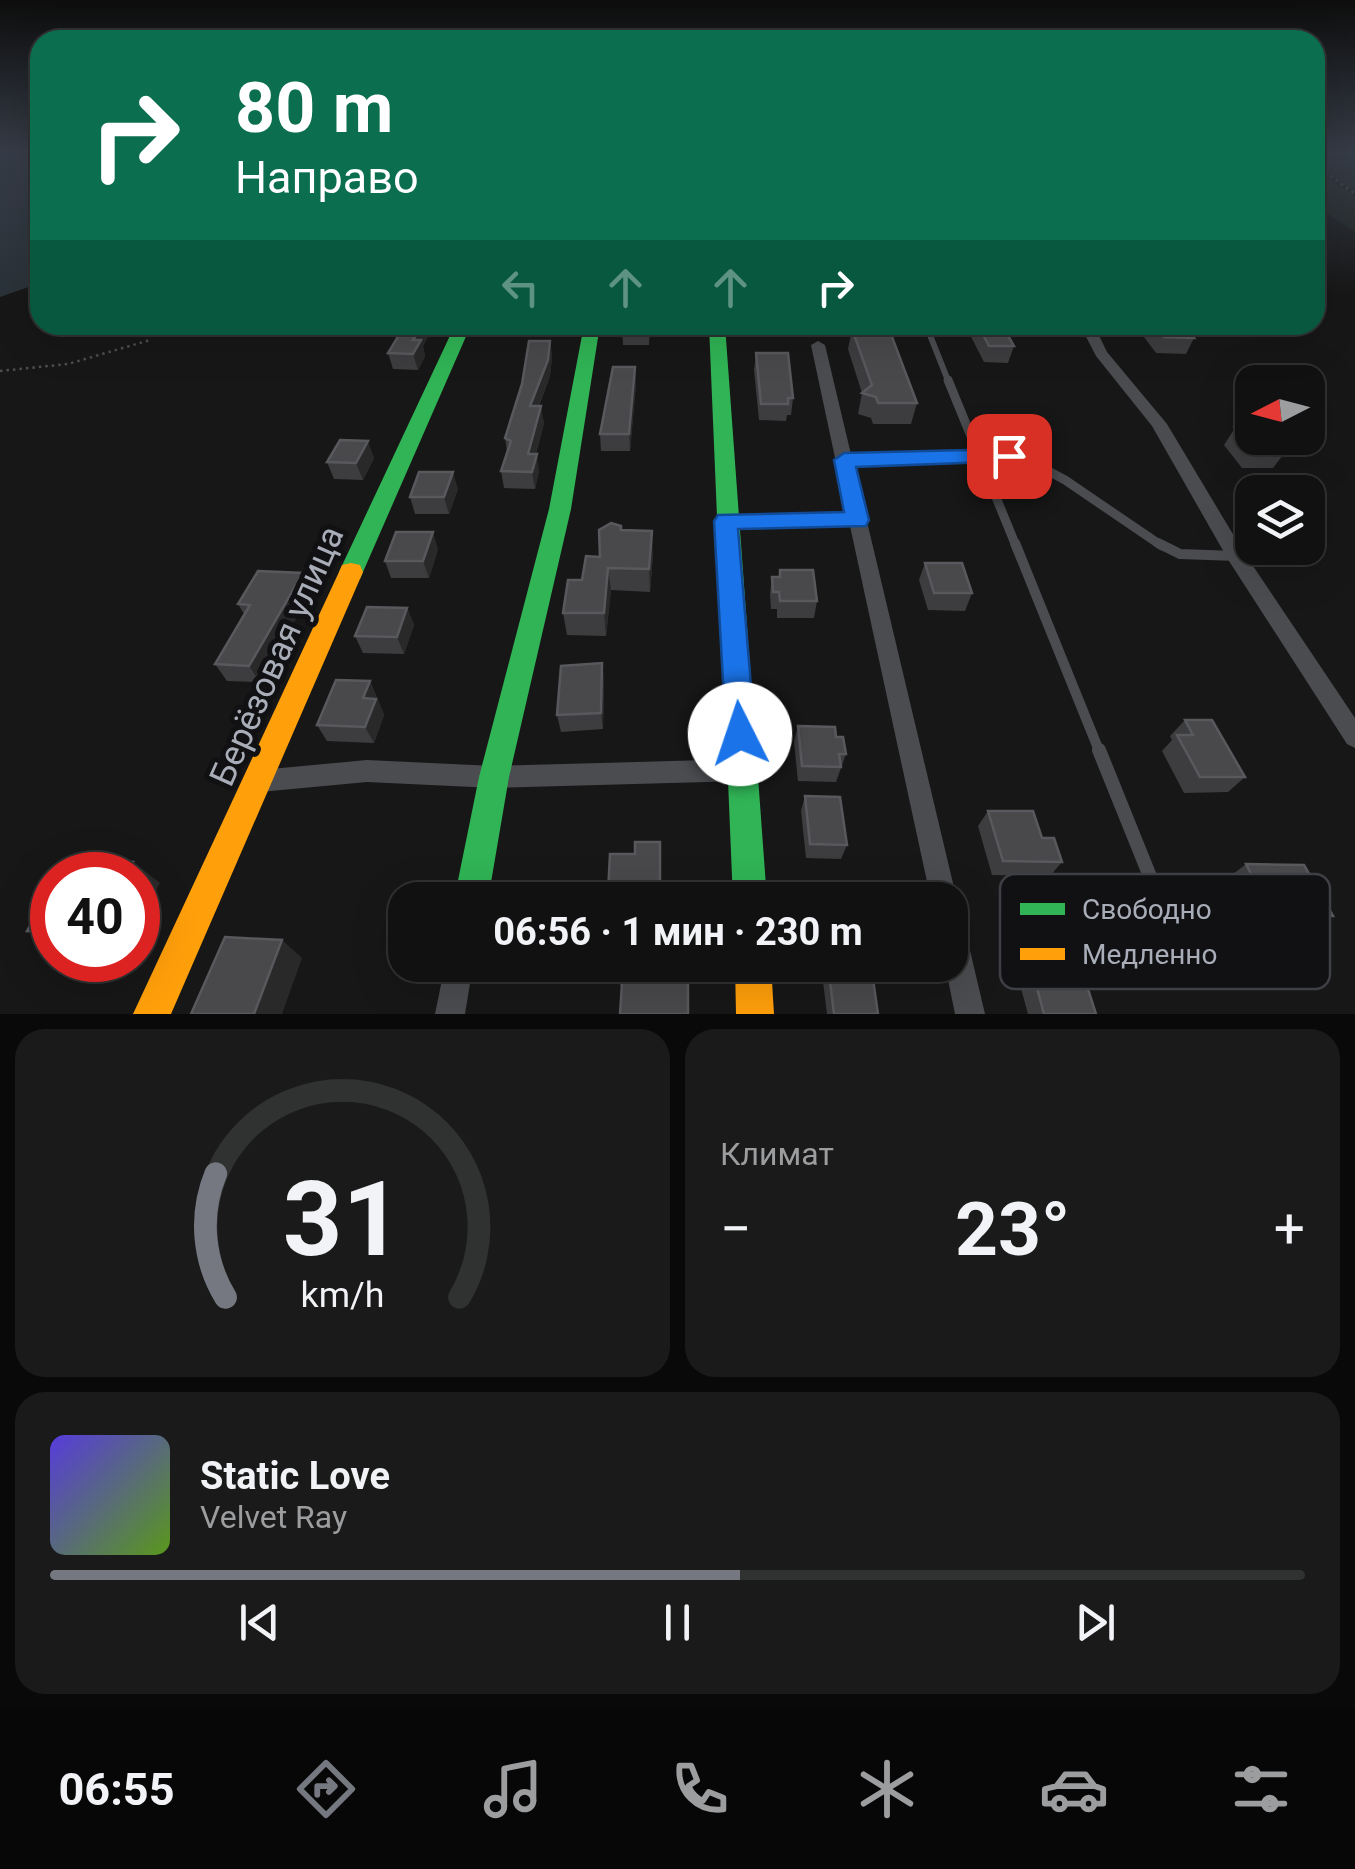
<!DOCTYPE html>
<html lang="ru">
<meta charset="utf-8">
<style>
body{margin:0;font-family:Roboto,sans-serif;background:#1a1a1a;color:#f1f3f6;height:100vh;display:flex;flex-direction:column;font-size:38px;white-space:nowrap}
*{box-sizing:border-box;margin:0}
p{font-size:32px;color:#9c9d9f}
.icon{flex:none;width:55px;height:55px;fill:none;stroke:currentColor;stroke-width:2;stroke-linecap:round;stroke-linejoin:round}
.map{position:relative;height:1014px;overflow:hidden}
.sheet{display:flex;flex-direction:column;gap:15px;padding:15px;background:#090909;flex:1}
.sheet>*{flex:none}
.banner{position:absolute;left:30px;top:30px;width:1295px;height:305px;border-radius:30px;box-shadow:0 10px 40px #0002,0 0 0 2px #303131;background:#0b6e4f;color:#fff;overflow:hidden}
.needle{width:65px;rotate:264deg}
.tools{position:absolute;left:1235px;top:365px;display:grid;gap:20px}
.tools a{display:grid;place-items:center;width:90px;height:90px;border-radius:20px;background:#111;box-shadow:0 10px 40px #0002,0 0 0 2px #303131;font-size:50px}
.speed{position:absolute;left:30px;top:852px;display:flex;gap:20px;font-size:50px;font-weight:700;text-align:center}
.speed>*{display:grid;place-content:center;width:130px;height:130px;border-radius:50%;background:#111;box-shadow:0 10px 40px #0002,0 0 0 2px #303131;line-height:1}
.speed .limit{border:15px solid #d22;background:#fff;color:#111}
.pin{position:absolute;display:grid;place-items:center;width:85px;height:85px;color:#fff;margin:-42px;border-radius:20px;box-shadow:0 5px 15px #0006}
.me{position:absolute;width:110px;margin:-55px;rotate:356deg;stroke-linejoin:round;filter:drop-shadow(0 0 8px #0008)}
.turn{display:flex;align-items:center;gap:35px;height:210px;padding:0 40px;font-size:45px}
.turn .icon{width:130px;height:130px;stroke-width:2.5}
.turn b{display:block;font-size:70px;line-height:85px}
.lanes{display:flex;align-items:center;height:95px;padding:0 40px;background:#0003;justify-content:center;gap:50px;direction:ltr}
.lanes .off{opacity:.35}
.big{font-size:75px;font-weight:700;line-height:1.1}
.sheet .tile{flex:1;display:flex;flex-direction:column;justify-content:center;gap:15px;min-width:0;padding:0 35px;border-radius:30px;background:#1a1a1a}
.sheet .dial{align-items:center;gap:0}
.dial svg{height:260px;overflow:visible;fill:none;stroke:#303131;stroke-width:7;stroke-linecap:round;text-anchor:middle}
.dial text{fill:#f1f3f6;stroke:none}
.song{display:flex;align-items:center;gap:30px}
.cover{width:120px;height:120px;border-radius:15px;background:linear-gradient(135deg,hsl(250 70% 55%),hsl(90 70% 35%))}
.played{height:10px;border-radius:5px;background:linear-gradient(90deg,#757880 55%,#303131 55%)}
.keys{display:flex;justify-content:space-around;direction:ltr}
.heat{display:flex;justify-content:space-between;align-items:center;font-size:55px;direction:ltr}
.sheet .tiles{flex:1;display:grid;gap:15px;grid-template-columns:1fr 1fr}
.tile:last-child{grid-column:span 2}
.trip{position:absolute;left:388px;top:882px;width:580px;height:100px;border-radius:30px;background:#111;box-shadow:0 10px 40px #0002,0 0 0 2px #303131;font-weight:700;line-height:100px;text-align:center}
.menu{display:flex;height:160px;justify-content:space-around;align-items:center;background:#070707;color:#9c9d9f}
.menu .icon{width:70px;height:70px}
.menu .on{color:#757880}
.menu b{font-size:45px;color:#f1f3f6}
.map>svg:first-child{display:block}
</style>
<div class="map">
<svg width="1355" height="1014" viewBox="0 0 1355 1014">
<rect width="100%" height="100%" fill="#171717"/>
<!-- green -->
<g fill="#1d241e">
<polygon points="1315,152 1355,152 1355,192 1316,163"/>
<polygon points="1315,170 1355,196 1355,232 1315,205"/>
</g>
<!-- water -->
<polygon fill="#2a3239" points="0,152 40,152 40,283 0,297"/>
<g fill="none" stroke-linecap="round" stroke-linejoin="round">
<!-- path -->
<g stroke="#4d4e52" stroke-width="2.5" stroke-dasharray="2.5 4" stroke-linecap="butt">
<polyline points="1315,164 1355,194"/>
<polyline points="0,371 68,364 150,340"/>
</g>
<!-- lane-far3 -->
<polyline stroke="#4b4c50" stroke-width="6" points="926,325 949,383"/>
<!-- lane-far2 -->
<g stroke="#4b4c50" stroke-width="9">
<polyline points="948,380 1016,546"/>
<polyline points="844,460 1022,457 1065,480 1162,546"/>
</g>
<!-- lane-far1 -->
<g stroke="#4b4c50" stroke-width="10">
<polyline points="1015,543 1100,753"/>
<polyline points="1158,543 1180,554 1236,556"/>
</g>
<!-- lane -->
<polyline stroke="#4b4c50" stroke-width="14" points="1099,750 1168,921"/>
<!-- street -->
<g fill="#4b4c50" fill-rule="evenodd">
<polygon points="1080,325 1094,325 1107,352 1167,424 1243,551 1355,718 1355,748 1347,744 1229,561 1152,426 1096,356"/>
<polygon points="818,341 825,345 957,900 950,911 950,900 931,900 850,526 726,527 717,521 726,515 847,514 811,345"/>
<polygon points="743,759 751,762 755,770 751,778 743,781 494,788 367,782 260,792 251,789 248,781 251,773 260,770 367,760 494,766"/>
<polygon points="950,911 960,915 964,925 985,1014 955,1014 945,965 950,965"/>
<polygon points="445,965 473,965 465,1014 435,1014"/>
</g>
<!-- fast -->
<g fill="#30b455" fill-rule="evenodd">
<polygon points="455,325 471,325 363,572 360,579 342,579 339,572"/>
<polygon points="584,325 600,325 571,509 509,777 488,900 454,900 479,777 549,509"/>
<polygon points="709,325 725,325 767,900 733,900"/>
</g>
<!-- slow -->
<g fill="#ff9f0a" fill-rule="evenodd">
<polygon points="351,563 360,565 363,572 171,1014 133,1014 339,572 342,565"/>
<polygon points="735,965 771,965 774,1014 736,1014"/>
</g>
</g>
<!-- wall -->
<g fill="#3d3d3f">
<polygon points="390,325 428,325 430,333 423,346 425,356 418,370 393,369 388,353 403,327 391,328"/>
<polygon points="486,325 526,325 520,337 488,335"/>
<polygon points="650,325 649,345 623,345 622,329"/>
<polygon points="965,325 1008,325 1006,332 1014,346 1008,363 984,362"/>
<polygon points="1150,325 1184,325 1194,338 1186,354 1156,353 1144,337"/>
<polygon points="852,329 917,403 911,424 873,424 871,418 858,414 862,393 848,349"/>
<polygon points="550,341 552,357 550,376 539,406 544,423 536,454 539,471 535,489 504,488 501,471 507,452 505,438"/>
<polygon points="756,353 793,398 791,415 787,415 786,421 759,420 754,370"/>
<polygon points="635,367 636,384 630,451 601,451 600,434"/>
<polygon points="1235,428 1286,451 1273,468 1242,468 1224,445"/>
<polygon points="374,458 363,480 334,479 327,462"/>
<polygon points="1273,478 1296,478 1319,504 1308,517 1308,492 1262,492"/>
<polygon points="458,489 449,514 415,514 410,497"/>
<polygon points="621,530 653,554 650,592 611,590 606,636 567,635 563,613 582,580"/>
<polygon points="438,549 429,578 391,578 385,561"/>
<polygon points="925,563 972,593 965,611 928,610 919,580"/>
<polygon points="780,570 817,601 814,618 777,618 777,609 771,609 770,594 772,577 778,577"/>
<polygon points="303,573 312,590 260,682 227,681 215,664 244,614 238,604"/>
<polygon points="407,608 414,625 404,654 363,653 355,636"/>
<polygon points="602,663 604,680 603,729 561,732 557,715"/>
<polygon points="370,681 384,715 374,743 327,741 317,725"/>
<polygon points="1185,720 1245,777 1228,792 1184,793 1162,751 1172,740 1170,736"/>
<polygon points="798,726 836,737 846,754 836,782 798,781 794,742"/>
<polygon points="805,796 847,845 841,859 806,858 801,811"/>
<polygon points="988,811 1042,838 1062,862 1050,876 992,875 978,826"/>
<polygon points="660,842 661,900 609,900 608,893"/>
<polygon points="1246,864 1333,916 1311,929 1252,927 1228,878"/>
<polygon points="52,887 52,945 27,931"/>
<polygon points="1030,962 1096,1014 1028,1014 1017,974"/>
<polygon points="688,965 622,985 620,985 617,968"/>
<polygon points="821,965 871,965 878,1014 827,1014"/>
</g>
<!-- shaded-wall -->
<g fill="#29292a">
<polygon points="422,325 428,325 430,333 423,346 425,356 418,370 413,354 413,340"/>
<polygon points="518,325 526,325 520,337"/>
<polygon points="550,341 552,357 550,376 532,423 530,406"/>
<polygon points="635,367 636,384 630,451 629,434"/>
<polygon points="541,406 544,423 531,471 528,454"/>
<polygon points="368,441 374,458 363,480 356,463"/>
<polygon points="537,454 539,471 535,489 532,472"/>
<polygon points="453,472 458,489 449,514 444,497"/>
<polygon points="652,531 653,554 650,592 649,569"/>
<polygon points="433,532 438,549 429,578 423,561"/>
<polygon points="608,568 611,590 606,636 604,613"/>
<polygon points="303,573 312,590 260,682 249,666"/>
<polygon points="407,608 414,625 404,654 397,637"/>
<polygon points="602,663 604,680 603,729 601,713"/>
<polygon points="370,681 384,715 374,743 365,727 363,698"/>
<polygon points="133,862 160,883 138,928 138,875 127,875"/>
<polygon points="282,940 302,958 282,1014 254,1014"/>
</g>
<!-- building -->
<g fill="#49494c" stroke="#58595d" stroke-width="2.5">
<polygon points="405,325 422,325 413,340 421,340 413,354 388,353"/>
<polygon points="622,325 649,325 649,330 622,329"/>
<polygon points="978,325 1002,325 1014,346 989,346"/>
<polygon points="1155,325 1184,325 1194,338 1164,337"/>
<polygon points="852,329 889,329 917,403 878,403 876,397 862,393 872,385"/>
<polygon points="529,341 550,341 548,360 530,406 541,406 528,454 537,454 532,472 501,471 511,441 505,438 522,384"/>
<polygon points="756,353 788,353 793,398 788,398 788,404 761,404"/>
<polygon points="613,367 635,367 629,434 600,434"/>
<polygon points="1235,428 1252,429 1252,438 1274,438 1286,451 1254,451"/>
<polygon points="340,440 368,441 356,463 327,462"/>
<polygon points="419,472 453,472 444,497 410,497"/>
<polygon points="1273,478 1296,478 1319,504 1308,504 1308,492 1286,492"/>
<polygon points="611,523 621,526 621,530 652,531 649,569 608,568 604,613 563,613 568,580 582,580 586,556 600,557 599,530"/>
<polygon points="396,532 433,532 423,561 385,561"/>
<polygon points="925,563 962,563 972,593 934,593"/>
<polygon points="780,570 813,570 817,601 780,601 779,592 773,592 772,577 780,577"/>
<polygon points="258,571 303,573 249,666 215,664 250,605 238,604"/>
<polygon points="367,607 407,608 397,637 355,636"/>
<polygon points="602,663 601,713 557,715 561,666"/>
<polygon points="336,680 370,681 363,698 376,699 365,727 317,725"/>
<polygon points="1185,720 1212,720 1245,777 1200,777 1177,735 1193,735"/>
<polygon points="798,726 835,727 836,737 843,737 846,754 839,754 841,767 802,766"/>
<polygon points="805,796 840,797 847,845 810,844"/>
<polygon points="988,811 1033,811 1042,838 1054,838 1062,862 1003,861"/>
<polygon points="635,842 660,842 660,893 608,893 610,854 635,854"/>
<polygon points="68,860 133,862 127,875 60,875"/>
<polygon points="1246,864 1304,865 1333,916 1272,915"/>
<polygon points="52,887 52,932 27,931"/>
<polygon points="225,937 282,940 254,1014 191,1014"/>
<polygon points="1030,962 1080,964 1096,1014 1044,1014"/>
<polygon points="617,965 688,965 688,1014 620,1014 623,968 617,968"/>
<polygon points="828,965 871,965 878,1014 834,1014"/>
</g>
<!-- sky -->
<linearGradient id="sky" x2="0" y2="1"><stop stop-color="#0d0d0d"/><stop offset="0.52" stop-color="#363c47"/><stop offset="1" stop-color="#363c47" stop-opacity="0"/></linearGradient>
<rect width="1355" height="294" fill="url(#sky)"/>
<!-- route -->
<polygon fill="#1a73e8" stroke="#114b97" stroke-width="2.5" points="1009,449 1016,451 1019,456 1016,461 856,467 869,520 866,526 738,529 755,734 751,744 740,748 730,744 726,734 714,521 718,515 844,512 834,460 844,453"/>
<g text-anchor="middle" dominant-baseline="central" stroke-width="10" stroke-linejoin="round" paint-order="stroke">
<!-- near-street labels -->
<g font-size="35" fill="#a8adb8" stroke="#111113">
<text transform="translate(277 656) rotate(-66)">Берёзовая улица</text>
</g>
</g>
<!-- legend -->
<rect x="1000" y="874" width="330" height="115" rx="15" fill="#111113" stroke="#3e4045" stroke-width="2.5"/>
<rect x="1020" y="903" width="45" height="12" fill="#30b455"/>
<rect x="1020" y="948" width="45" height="12" fill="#ff9f0a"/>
<g font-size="28" fill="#a8adb8">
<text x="1082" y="919">Свободно</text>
<text x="1082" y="964">Медленно</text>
</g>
</svg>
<div class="tools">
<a><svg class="needle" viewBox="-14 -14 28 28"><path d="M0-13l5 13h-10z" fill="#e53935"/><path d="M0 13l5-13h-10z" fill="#9c9d9f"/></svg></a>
<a><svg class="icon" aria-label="layers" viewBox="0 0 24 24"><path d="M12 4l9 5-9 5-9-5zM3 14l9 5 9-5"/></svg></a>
</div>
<div class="speed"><div class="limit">40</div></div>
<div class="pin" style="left:1009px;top:456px;background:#d93025"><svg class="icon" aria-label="arrive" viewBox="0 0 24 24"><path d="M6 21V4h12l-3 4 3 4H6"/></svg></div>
<svg class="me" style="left:740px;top:734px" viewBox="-20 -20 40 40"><circle r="19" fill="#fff"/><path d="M0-13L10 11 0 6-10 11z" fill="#1a73e8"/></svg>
<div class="trip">06:56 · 1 мин · 230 m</div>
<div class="banner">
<div class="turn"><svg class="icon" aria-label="right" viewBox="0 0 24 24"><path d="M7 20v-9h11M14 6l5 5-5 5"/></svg><div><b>80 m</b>Направо</div></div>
<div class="lanes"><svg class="icon off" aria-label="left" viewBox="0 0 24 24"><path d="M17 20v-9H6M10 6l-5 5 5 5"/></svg><svg class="icon off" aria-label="ahead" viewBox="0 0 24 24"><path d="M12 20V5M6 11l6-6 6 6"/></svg><svg class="icon off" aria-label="ahead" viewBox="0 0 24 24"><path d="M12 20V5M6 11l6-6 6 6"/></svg><svg class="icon" aria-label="right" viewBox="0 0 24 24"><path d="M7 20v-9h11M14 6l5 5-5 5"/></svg></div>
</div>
</div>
<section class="sheet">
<div class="tiles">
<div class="tile dial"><svg viewBox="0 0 100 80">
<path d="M14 69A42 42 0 1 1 86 69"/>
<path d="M14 69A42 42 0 0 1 11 31" stroke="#757880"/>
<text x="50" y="56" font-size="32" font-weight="700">31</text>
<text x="50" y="72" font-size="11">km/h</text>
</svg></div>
<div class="tile"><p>Климат</p>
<div class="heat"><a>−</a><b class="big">23°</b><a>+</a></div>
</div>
<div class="tile">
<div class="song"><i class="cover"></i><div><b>Static Love</b><p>Velvet Ray</p></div></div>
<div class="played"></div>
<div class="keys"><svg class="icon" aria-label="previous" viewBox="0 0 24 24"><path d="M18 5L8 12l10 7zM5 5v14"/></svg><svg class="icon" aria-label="pause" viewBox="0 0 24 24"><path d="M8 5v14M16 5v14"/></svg><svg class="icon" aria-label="next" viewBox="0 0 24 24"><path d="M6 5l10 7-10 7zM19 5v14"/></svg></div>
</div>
</div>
</section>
<nav class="menu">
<b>06:55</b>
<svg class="icon on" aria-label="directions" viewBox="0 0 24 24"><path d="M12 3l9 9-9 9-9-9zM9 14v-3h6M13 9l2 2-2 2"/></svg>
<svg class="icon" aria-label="music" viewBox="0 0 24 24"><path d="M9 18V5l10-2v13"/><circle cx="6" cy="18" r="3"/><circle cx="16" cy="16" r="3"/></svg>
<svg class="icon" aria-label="phone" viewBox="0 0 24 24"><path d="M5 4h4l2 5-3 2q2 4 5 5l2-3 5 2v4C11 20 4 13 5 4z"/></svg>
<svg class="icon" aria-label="climate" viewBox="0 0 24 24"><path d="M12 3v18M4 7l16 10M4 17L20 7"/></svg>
<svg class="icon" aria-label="car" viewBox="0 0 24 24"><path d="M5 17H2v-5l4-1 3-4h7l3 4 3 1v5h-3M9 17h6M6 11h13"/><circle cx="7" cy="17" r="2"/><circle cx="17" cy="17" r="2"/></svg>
<svg class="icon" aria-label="filters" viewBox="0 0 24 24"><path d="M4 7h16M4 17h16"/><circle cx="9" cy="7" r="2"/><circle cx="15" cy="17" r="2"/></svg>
</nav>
